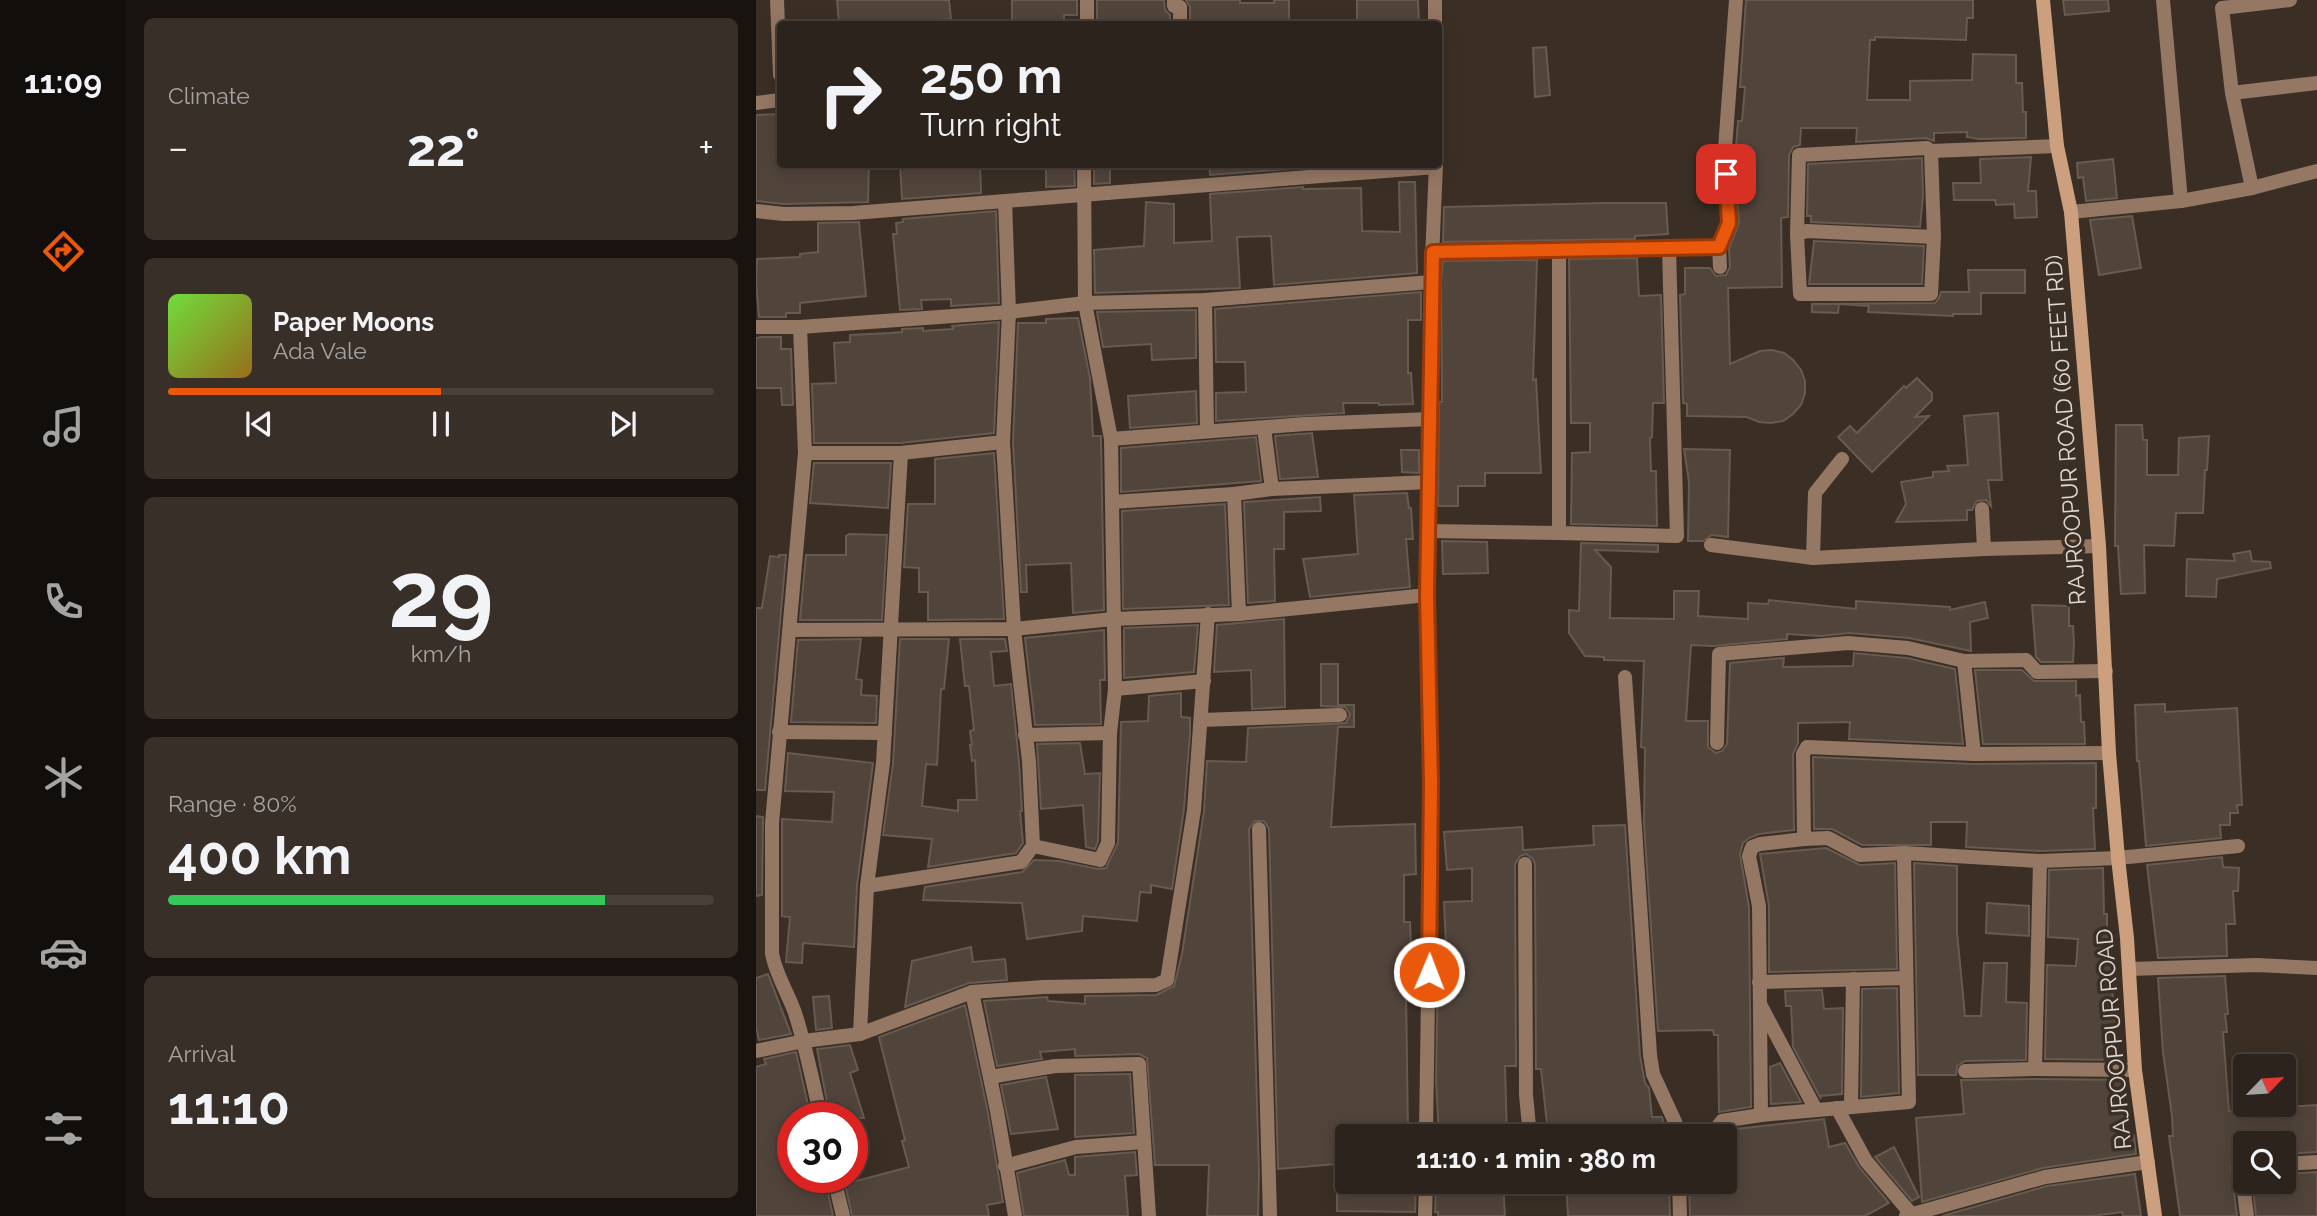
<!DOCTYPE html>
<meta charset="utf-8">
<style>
body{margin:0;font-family:Raleway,sans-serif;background:#382f29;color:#f1f3f6;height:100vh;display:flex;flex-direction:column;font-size:26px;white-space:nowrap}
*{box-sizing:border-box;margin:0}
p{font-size:23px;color:#a6a4a3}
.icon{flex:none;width:38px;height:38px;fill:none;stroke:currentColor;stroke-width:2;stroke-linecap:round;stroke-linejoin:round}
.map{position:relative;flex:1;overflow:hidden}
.side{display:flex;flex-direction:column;gap:18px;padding:18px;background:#18130f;width:630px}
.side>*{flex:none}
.guide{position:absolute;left:21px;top:21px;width:665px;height:147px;border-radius:7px;box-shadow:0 4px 18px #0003,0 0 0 2px #48403b;background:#2c231c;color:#f1f3f6;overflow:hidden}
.needle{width:46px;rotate:65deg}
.tools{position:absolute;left:1477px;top:1054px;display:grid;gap:14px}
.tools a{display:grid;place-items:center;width:63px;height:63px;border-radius:7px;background:#2c231c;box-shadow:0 4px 18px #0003,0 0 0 2px #48403b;font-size:35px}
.speed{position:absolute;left:21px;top:1102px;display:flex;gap:14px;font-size:35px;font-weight:700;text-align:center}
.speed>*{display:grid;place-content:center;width:91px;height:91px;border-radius:50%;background:#2c231c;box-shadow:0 4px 18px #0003,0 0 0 2px #48403b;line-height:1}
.speed .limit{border:10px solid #d22;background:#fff;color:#111}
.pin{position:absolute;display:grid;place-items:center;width:60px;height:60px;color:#fff;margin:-30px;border-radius:14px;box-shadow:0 4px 10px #0006}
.me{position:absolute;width:77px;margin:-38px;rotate:1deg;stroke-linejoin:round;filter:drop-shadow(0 0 5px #0008)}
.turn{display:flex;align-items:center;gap:24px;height:147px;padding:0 28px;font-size:32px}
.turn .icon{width:91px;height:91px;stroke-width:2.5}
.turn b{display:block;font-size:49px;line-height:60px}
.big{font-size:52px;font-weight:700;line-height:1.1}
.side .widget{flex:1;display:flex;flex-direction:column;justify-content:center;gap:10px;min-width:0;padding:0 24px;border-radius:10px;background:#382f29}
.side .dial{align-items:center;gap:0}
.dial b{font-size:91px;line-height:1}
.song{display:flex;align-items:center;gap:21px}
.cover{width:84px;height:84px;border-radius:10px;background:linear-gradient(135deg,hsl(100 70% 55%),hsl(40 70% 35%))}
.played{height:7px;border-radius:4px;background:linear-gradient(90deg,#ea580c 50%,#48403b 50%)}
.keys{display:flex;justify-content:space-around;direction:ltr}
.heat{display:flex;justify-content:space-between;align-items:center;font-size:38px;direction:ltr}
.charge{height:10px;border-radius:5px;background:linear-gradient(90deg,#34c759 80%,#48403b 0)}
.trip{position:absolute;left:579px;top:1124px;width:402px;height:70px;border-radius:7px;background:#2c231c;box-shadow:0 4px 18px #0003,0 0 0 2px #48403b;font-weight:700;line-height:70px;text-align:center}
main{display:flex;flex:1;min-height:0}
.tab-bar{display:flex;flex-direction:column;width:126px;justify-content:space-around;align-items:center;background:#120e0b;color:#a6a4a3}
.tab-bar .icon{width:49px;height:49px}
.tab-bar .current{color:#ea580c}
.tab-bar b{font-size:32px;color:#f1f3f6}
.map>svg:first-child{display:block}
</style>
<main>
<nav class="tab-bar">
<b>11:09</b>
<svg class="icon current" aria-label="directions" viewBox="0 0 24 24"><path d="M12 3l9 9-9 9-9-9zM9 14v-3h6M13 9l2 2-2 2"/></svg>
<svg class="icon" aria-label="music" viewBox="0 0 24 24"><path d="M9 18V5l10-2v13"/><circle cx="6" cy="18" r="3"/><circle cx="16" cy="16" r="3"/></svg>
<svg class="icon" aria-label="phone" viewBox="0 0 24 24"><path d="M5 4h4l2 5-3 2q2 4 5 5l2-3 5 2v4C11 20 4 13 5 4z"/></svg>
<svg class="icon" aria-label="climate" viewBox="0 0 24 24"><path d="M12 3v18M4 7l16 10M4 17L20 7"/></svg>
<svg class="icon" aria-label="car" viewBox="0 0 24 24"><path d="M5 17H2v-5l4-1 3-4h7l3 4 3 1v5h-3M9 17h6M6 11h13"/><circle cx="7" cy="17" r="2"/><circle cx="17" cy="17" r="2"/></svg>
<svg class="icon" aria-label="filters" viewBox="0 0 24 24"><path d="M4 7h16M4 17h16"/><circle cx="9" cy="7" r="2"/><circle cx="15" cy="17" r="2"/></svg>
</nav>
<section class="side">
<div class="widget"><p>Climate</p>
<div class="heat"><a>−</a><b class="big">22°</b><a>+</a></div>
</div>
<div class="widget">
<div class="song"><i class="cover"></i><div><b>Paper Moons</b><p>Ada Vale</p></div></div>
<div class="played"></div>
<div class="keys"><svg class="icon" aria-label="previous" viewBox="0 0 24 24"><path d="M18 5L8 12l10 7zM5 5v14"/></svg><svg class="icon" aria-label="pause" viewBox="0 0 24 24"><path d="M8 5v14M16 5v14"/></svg><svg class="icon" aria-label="next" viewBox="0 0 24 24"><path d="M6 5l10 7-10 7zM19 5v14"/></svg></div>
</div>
<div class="widget dial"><b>29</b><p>km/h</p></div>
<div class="widget"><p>Range · 80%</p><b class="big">400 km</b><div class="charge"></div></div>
<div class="widget"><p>Arrival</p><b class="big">11:10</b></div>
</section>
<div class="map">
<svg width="1561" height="1216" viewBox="0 0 1561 1216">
<rect width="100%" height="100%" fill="#3b2f25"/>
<!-- building -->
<g fill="#51443b" stroke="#675a4f" stroke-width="2">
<polygon points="81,0 193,0 195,19 160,22 161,24 83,24"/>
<polygon points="256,0 321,0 321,15 308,15 308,24 256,24"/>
<polygon points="341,0 408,0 409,10 414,15 414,24 341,24"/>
<polygon points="430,0 484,0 484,3 518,3 518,0 533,0 533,24 434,24 434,7"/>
<polygon points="601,0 662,0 663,24 601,24"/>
<polygon points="990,0 1217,0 1217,18 1211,18 1210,40 1119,37 1119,40 1114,40 1111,100 1154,100 1154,81 1216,80 1217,54 1260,55 1260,83 1266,83 1267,112 1270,112 1270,138 1223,139 1211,137 1211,132 1178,133 1178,141 1170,138 1100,142 1101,128 1045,128 1044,145 1037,147 1033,155 1032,217 1025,218 1026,287 972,288 974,364 1004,351 1016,350 1028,353 1037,360 1045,370 1049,381 1049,393 1045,405 1037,414 1027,421 1015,423 1003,422 991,417 931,416 931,404 927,403 924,295 929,294 929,268 954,268 960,276 970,275 974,267 973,249 983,223 979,160 982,121 986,121 989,87 984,87"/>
<polygon points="1307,0 1352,0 1353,11 1309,15"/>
<polygon points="790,47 794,95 779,97 777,48"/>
<polygon points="24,114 24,164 113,164 112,202 28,204 0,201 0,115"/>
<polygon points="1275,157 1272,191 1280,191 1281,217 1259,218 1258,204 1240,205 1239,200 1198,200 1197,183 1225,183 1224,159"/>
<polygon points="1166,158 1167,196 1164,227 1055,222 1055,216 1051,216 1052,164"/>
<polygon points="1357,159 1361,198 1330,201 1327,177 1322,178 1321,163"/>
<polygon points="144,164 224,164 225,193 146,199"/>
<polygon points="290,164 318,164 319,186 290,187"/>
<polygon points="338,164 354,164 354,183 338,184"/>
<polygon points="453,164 546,164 546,168 454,175"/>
<polygon points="643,182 659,182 661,273 518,285 515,236 481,237 484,288 339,293 338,250 388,246 390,202 418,204 418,243 456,241 454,194 547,187 547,189 605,188 606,231 644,232"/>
<polygon points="850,203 910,203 912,234 879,236 879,239 687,242 688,207"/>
<polygon points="240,211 243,303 195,306 195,299 165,300 166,309 144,310 137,234 141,234 140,223 147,222 147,219"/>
<polygon points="1376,216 1385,268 1343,275 1334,220"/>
<polygon points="103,222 110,296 44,303 44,313 30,313 30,317 3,317 0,282 1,259 44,257 44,254 62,252 62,223"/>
<polygon points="1058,241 1168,246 1166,284 1053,284"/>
<polygon points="881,258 883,296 905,295 908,403 897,403 896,437 894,438 895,471 900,471 901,526 815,524 816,453 834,452 834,423 815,423 813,259"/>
<polygon points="781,260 777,380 780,379 785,473 729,473 729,486 702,486 702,506 682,506 683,402 686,402 685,282 687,261"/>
<polygon points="1212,270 1269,270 1269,293 1225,293 1225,314 1197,314 1197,316 1112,312 1113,306 1083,304 1082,313 1056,312 1056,304 1179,303 1183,298 1185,292 1213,292"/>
<polygon points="665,292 665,320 652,320 652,373 655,373 657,404 623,405 623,403 587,403 588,413 460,421 460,393 490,392 489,362 460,362 459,309"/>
<polygon points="440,310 440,358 396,360 395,344 347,347 341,312"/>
<polygon points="319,318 322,318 334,378 337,436 345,436 345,440 348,610 317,613 315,563 270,565 271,592 265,592 257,442 262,323 290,323 290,319"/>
<polygon points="243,322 238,433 144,443 58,443 56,384 80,383 78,343 94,342 94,335 134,333 146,332 146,329 167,328 167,331 197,329 196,326"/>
<polygon points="5,337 25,337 25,349 35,349 37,405 26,405 25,388 0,388 0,338"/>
<polygon points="1161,378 1176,393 1176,400 1159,417 1173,416 1116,472 1082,437 1094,426 1101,433 1148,386 1150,388"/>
<polygon points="440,391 441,423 374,428 372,396"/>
<polygon points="1242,413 1246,480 1232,480 1235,506 1230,500 1221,501 1216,510 1211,510 1211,520 1140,522 1150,504 1145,482 1177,477 1177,472 1193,471 1191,466 1212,465 1208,416"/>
<polygon points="1360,425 1386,425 1387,440 1391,440 1391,475 1422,475 1423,438 1453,436 1451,470 1449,470 1447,513 1420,513 1418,546 1388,545 1389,593 1365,594 1362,546 1359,546"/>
<polygon points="556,433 562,477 524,479 519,436"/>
<polygon points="500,437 505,481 365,492 365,448"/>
<polygon points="928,449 974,450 972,537 956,535 947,541 932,541 933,482"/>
<polygon points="645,450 663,450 663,473 646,472"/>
<polygon points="238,453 248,619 172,620 172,592 163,592 163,568 148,567 152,504 179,504 179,459"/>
<polygon points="58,463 135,463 132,508 54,503"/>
<polygon points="651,493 653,508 655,508 657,539 650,539 654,587 554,597 547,559 602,554 598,495"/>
<polygon points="564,497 565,511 528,512 528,549 518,549 519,601 492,603 488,502"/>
<polygon points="469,504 473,605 367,609 366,511"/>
<polygon points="93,534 131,535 126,620 44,620 50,555 90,555 90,536"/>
<polygon points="686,541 731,542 732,573 687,574"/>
<polygon points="825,543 902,545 902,552 839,550 855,567 854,618 918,619 918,591 943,591 942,616 992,619 992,603 1012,604 1013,600 1100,609 1100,601 1194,607 1194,610 1229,602 1232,618 1214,622 1215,651 1153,638 1093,633 1065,636 1031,634 1031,639 957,646 935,645 930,721 952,721 952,747 960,753 966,751 971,744 974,663 1028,658 1027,667 1097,666 1098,653 1151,658 1199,669 1207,744 1093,739 1094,722 1042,723 1042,743 1037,754 1038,830 1003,834 993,838 987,843 984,854 993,907 995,1107 963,1112 962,1035 958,1035 957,1030 902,1031 888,824 889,748 885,747 888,661 848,660 848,657 829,656 813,633 813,610 823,611"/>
<polygon points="1494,551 1496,561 1514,562 1515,568 1461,579 1460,597 1430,596 1431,559 1479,561 1477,554"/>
<polygon points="23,555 30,555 9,790 0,790 0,608 6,608 14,556 23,557"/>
<polygon points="1276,605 1313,606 1313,626 1317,626 1318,643 1317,662 1285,662 1280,657"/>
<polygon points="528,619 529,707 496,709 495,670 458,672 461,625"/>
<polygon points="442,625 438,672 368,678 368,628"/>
<polygon points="348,630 349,680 344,680 345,724 279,725 269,638"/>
<polygon points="105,639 100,679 106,680 105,695 121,696 120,723 35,722 42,640"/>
<polygon points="144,639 193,639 188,689 185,689 181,765 170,764 166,806 202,811 202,800 221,800 219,760 216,761 214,745 216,745 214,731 218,730 213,686 209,686 204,639 249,639 251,651 235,652 238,686 255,684 263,762 266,811 264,811 267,843 260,853 172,867 176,839 127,835 137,764"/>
<polygon points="565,664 582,664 582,705 598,705 598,727 582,727 575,827 659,824 660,874 648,875 648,922 654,922 656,967 663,967 662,990 650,991 652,1136 592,1136 592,1163 522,1169 513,829 508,821 499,821 493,829 503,1173 502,1216 451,1216 453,1165 399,1165 391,1058 383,1054 319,1056 319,1049 284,1052 286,1059 241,1066 228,1001 291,997 292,1001 329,1004 329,996 400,995 418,986 426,954 448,811 451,761 490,762 492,728 590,723 594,714 589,707 565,706"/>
<polygon points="1219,670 1266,670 1278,681 1320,681 1320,696 1324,695 1325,722 1328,722 1329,744 1227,744"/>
<polygon points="425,693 425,717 434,718 434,733 428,809 416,889 395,885 395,893 384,892 381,921 327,916 326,931 271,939 266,903 167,900 169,887 266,872 278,860 303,861 342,869 350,868 362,843 365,722 392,721 393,696"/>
<polygon points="1409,704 1409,712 1481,708 1486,805 1481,805 1482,813 1474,813 1474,825 1464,825 1465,838 1390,846 1383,761 1381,761 1379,705"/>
<polygon points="324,743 329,774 344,773 342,841 339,849 330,847 327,805 285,809 281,744"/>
<polygon points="32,753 117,763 101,885 98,947 47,943 46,963 30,962 34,917 26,916 26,819 76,822 78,792 29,791"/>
<polygon points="1057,757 1218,764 1340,763 1340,808 1337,808 1339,849 1284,851 1210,847 1211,822 1175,822 1175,845 1106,845 1076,829 1058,829"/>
<polygon points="0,816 7,817 6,895 0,896"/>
<polygon points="869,825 884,1056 889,1083 893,1088 896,1117 906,1117 911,1136 808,1136 807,1123 791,1124 785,1069 780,1069 780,1065 779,864 777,859 770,854 764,856 759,864 760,1066 749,1066 751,1136 683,1136 680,1081 682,966 691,966 688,902 716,901 716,868 691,870 688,832 766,827 767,850 838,845 837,826"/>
<polygon points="1070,848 1104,865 1139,863 1141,969 1013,972 1013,906 1004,854"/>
<polygon points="1466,857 1467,867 1483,868 1482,891 1477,891 1479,924 1470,924 1471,956 1402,958 1391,865"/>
<polygon points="1158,863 1201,866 1201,932 1209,1016 1225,1016 1228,963 1251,963 1250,1002 1271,1003 1270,1060 1209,1061 1201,1066 1200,1075 1162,1075"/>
<polygon points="1347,868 1348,914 1351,914 1351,940 1355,940 1355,979 1363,1060 1289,1059 1291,965 1320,966 1322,939 1292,937 1293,870"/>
<polygon points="1231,903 1273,906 1273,936 1230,933"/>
<polygon points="215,947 217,962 249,959 251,980 213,983 149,1007 156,961"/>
<polygon points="12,974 35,1034 3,1040 0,1027 0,978"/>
<polygon points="1469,976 1472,1014 1469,1014 1471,1032 1467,1032 1473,1111 1561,1105 1561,1152 1528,1154 1528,1143 1489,1143 1489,1157 1479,1159 1475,1167 1481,1216 1424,1216 1413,1136 1417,1136 1416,1116 1407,1052 1402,978"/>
<polygon points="1141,988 1143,1093 1105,1097 1106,989"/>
<polygon points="1066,990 1068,1009 1087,1008 1086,1094 1064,1096 1065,1099 1037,1047 1035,1006 1030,1006 1029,991"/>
<polygon points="73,996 76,1028 60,1030 57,997"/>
<polygon points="209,1005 232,1113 247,1202 231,1205 233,1216 96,1216 89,1184 153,1167 146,1141 149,1140 123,1037"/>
<polygon points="94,1045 102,1070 94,1073 108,1118 74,1118 61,1049"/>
<polygon points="40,1052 55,1118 37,1118 37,1178 69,1178 77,1216 0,1216 0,1067 10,1064 8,1059"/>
<polygon points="1024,1063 1045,1102 1015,1104 1014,1067"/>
<polygon points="374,1074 378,1133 319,1137 319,1075"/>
<polygon points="290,1077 302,1129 255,1134 245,1085"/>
<polygon points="1279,1079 1370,1080 1370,1097 1367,1097 1370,1136 1378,1135 1380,1154 1287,1168 1166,1202 1160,1118 1208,1114 1205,1080"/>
<polygon points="1068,1119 1073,1147 1089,1143 1103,1167 1133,1203 1109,1216 934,1216 933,1181 970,1181 969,1133 971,1130"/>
<polygon points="1138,1147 1163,1197 1156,1201 1119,1157"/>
<polygon points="379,1152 381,1175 369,1176 372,1216 268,1216 261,1173 309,1160 313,1175 319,1175 319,1157"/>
<polygon points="1561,1172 1561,1216 1500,1216 1496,1181 1528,1181 1528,1174"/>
<polygon points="1379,1174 1385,1216 1367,1216 1366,1212 1336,1216 1186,1216 1291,1186"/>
<polygon points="581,1181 654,1181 654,1186 660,1186 659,1212 581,1211"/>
<polygon points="747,1181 749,1216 682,1216 682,1212 679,1212 680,1185"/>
<polygon points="810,1181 913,1181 914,1216 812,1216"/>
</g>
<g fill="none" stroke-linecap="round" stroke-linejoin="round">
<!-- minor -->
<g stroke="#947864" stroke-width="14">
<polyline points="21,0 24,75"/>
<polyline points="418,0 418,6 424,7 424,24"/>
<polyline points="679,0 679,24"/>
<polyline points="1534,0 1466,8 1476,93 1496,188 1561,171"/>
<polyline points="331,24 331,0"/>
<polyline points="1476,93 1561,83"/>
<polyline points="0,103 24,100"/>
<polyline points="1175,151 1178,237 1175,294 1044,294 1041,234 1043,155 1171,148 1175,151 1301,146"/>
<polyline points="328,164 329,303 355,439"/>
<polyline points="1425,201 1496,188"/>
<polyline points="0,211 28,214 97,213 680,167"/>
<polyline points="1315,212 1425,201 1407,0"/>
<polyline points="1041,234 1051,231 1178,237"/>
<polyline points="803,250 803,533 921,536 913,249"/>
<polyline points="676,252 963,247"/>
<polyline points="964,267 963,247 973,223 969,149 980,0"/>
<polyline points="449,300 451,431"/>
<polyline points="0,327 44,327 253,312 329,303 449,300 675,282"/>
<polyline points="44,327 49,453"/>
<polyline points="508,428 516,489"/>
<polyline points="247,442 258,629 273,761 277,846"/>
<polyline points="478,494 483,614"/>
<polyline points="356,502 478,494 516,489 674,482"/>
<polyline points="1226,509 1228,549"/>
<polyline points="672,531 803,533"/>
<polyline points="955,545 1057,558 1228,549 1343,546"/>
<polyline points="1057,558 1059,493 1086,459"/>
<polyline points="34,630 258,629 357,619 483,614 671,595"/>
<polyline points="1208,661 1218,754"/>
<polyline points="869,677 894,1055 897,1074 920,1124 921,1136"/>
<polyline points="359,689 355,439 549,424 675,419"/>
<polyline points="445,720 584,715"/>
<polyline points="23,732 129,733"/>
<polyline points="269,735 354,733 359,689 448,681"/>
<polyline points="961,743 963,654 1092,643 1152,648 1208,661 1270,660 1281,672 1350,671"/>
<polyline points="1353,753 1218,754 1051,747 1047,754 1048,839 1072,838 1104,855 1148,853 1284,861 1362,858 1482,846"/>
<polyline points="503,829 514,1216"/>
<polyline points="1048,839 1004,844 996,847 993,856 1003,906 1005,1115 1153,1102 1148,853"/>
<polyline points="1284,861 1279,1069 1379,1070"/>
<polyline points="769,864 770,1095 774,1136"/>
<polyline points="111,886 265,862 277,846 344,860 352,843 354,733"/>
<polyline points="1373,969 1501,965 1561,968"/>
<polyline points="1003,982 1150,978"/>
<polyline points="216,992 287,987 400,985 411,980 438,810 452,614"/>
<polyline points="1005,1006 1060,1110"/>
<polyline points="104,1034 111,886 127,763 145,453"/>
<polyline points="0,1051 48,1041 104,1034 216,992 241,1111 259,1216"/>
<polyline points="1209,1071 1279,1069"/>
<polyline points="234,1077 299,1066 383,1064 393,1216"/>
<polyline points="1095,1107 1097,979"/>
<polyline points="1081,1108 1110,1161 1157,1216"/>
<path d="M65 1118C57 1083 50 1047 39 1013 32 993 19 973 16 953V823L49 453H145L247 442 253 312 249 201"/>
<polyline points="670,1136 675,782 671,595 675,282 680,164"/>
<polyline points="959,1136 959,1130 966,1121 1005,1115"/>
<polyline points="1528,1164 1561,1162"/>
<polyline points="249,1166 320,1147 388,1142"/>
<polyline points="1489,1167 1485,1167 1491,1216"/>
<polyline points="78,1178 87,1216"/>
<polyline points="923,1181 924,1216"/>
<polyline points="669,1216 670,1181"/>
<polyline points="1150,1216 1289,1177 1392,1162"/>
</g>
<!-- secondary -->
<polyline stroke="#cca07e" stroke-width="14" points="1287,0 1301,146 1315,212 1343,546 1353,753 1362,858 1371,938 1379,1070 1399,1216"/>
</g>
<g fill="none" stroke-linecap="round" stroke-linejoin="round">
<defs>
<polyline id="route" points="673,972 675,782 671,595 677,252 963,247 973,223 970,174"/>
</defs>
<!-- route casing -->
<use href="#route" stroke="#983908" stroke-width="18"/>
<!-- route -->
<use href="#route" stroke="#ea580c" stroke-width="12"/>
</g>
<g text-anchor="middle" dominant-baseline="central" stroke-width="7" stroke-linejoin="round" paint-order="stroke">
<!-- street labels -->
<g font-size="23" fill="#e0d8d2" stroke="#3b2f25">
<text transform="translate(1309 430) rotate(-94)">RAJROOPUR ROAD (60 FEET RD)</text>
<text transform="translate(1357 1039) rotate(-95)">RAJROOPPUR ROAD</text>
</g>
</g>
</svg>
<div class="tools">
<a><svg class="needle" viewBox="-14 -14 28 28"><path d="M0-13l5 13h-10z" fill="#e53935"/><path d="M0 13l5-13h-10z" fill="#a6a4a3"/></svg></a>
<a><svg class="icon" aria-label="search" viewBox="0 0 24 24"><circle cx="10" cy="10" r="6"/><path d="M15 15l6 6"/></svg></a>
</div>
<div class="speed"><div class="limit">30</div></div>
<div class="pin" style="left:970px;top:174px;background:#d93025"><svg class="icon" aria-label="arrive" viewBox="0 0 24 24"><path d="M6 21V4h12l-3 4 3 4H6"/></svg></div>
<svg class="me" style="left:673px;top:972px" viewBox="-20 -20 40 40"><circle r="17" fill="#ea580c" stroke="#fff" stroke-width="3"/><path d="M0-11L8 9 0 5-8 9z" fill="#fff"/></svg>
<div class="trip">11:10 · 1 min · 380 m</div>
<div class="guide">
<div class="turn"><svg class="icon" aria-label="right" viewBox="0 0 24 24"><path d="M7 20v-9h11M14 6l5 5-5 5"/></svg><div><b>250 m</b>Turn right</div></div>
</div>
</div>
</main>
